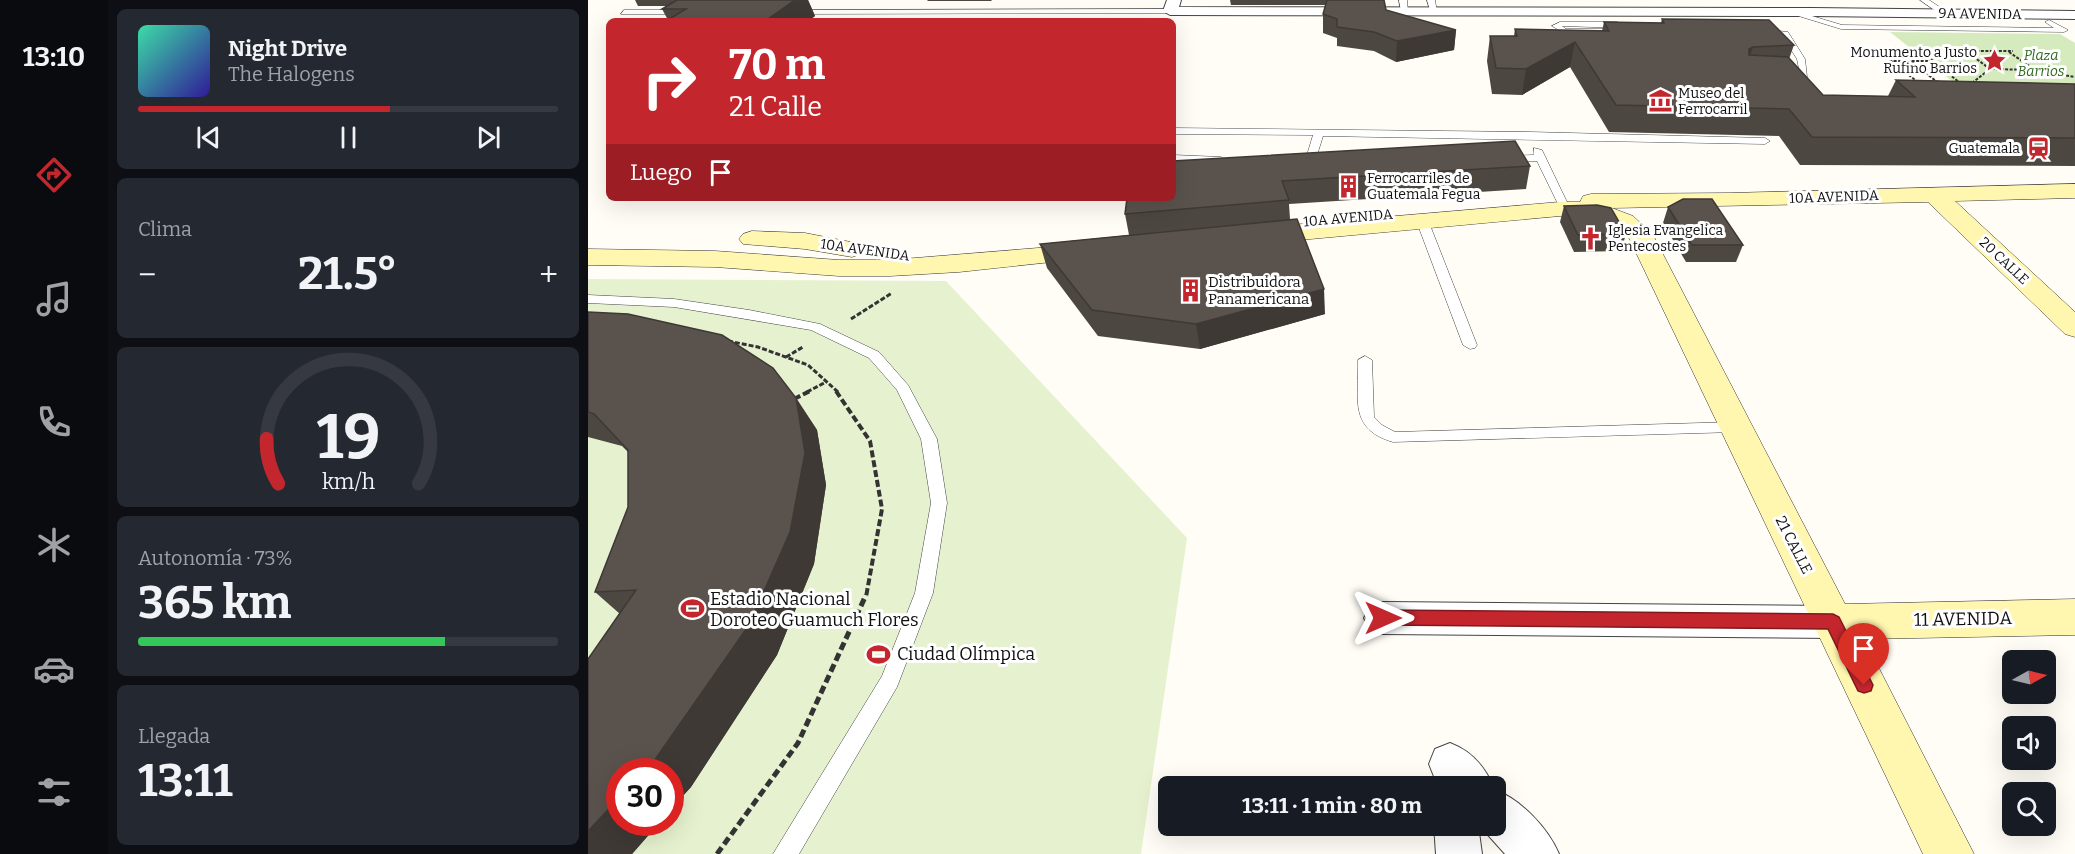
<!DOCTYPE html>
<html lang="es">
<meta charset="utf-8">
<style>
body{margin:0;font-family:Bitter,serif;background:#242831;color:#f1f3f6;height:100vh;display:flex;flex-direction:column;font-size:22px;white-space:nowrap}
*{box-sizing:border-box;margin:0}
p{font-size:20px;color:#9ea1a6}
.icon{flex:none;width:33px;height:33px;fill:none;stroke:currentColor;stroke-width:2;stroke-linecap:round;stroke-linejoin:round}
.map{position:relative;flex:1;overflow:hidden}
.details{display:flex;flex-direction:column;gap:9px;padding:9px;background:#0d0f14;width:480px}
.details>*{flex:none}
.hud{position:absolute;left:18px;top:18px;width:570px;height:183px;border-radius:9px;box-shadow:0 6px 24px #0002;background:#c4262e;color:#fff;overflow:hidden}
.needle{width:39px;rotate:82deg}
.fabs{position:absolute;left:1414px;top:650px;display:grid;gap:12px}
.fabs a{display:grid;place-items:center;width:54px;height:54px;border-radius:9px;background:#171b24;box-shadow:0 6px 24px #0002;font-size:30px}
.speed{position:absolute;left:18px;top:758px;display:flex;gap:12px;font-size:30px;font-weight:700;text-align:center}
.speed>*{display:grid;place-content:center;width:78px;height:78px;border-radius:50%;background:#171b24;box-shadow:0 6px 24px #0002;line-height:1}
.speed .limit{border:9px solid #d22;background:#fff;color:#111}
.pin{position:absolute;display:grid;place-items:center;width:51px;height:51px;color:#fff;margin:-62px -26px;border-radius:50% 50% 50% 0;rotate:-45deg;box-shadow:0 0 6px #0007}
.pin .icon{rotate:45deg}
.me{position:absolute;width:66px;margin:-33px;rotate:90deg;stroke-linejoin:round;filter:drop-shadow(0 0 4px #0008)}
.turn{display:flex;align-items:center;gap:21px;height:126px;padding:0 24px;font-size:27px}
.turn .icon{width:78px;height:78px;stroke-width:2.5}
.turn b{display:block;font-size:42px;line-height:51px}
.then{display:flex;align-items:center;height:57px;padding:0 24px;background:#0003;gap:12px;font-size:22px}
.big{font-size:45px;font-weight:700;line-height:1.1}
.details .tile{flex:1;display:flex;flex-direction:column;justify-content:center;gap:9px;min-width:0;padding:0 21px;border-radius:9px;background:#242831}
.details .dial{align-items:center;gap:0}
.dial svg{height:156px;overflow:visible;fill:none;stroke:#363941;stroke-width:7;stroke-linecap:round;text-anchor:middle}
.dial text{fill:#f1f3f6;stroke:none}
.song{display:flex;align-items:center;gap:18px}
.cover{width:72px;height:72px;border-radius:9px;background:linear-gradient(135deg,hsl(160 70% 55%),hsl(250 70% 35%))}
.played{height:6px;border-radius:3px;background:linear-gradient(90deg,#c4262e 60%,#363941 60%)}
.keys{display:flex;justify-content:space-around;direction:ltr}
.heat{display:flex;justify-content:space-between;align-items:center;font-size:33px;direction:ltr}
.charge{height:9px;border-radius:4px;background:linear-gradient(90deg,#34c759 73%,#363941 0)}
.trip{position:absolute;left:570px;top:776px;width:348px;height:60px;border-radius:9px;background:#171b24;box-shadow:0 6px 24px #0002;font-weight:700;line-height:60px;text-align:center}
main{display:flex;flex:1;min-height:0}
.tab-bar{display:flex;flex-direction:column;width:108px;justify-content:space-around;align-items:center;background:#090b0e;color:#9ea1a6}
.tab-bar .icon{width:42px;height:42px}
.tab-bar .selected{color:#c4262e}
.tab-bar b{font-size:27px;color:#f1f3f6}
.map>svg:first-child{display:block}
</style>
<main>
<nav class="tab-bar">
<b>13:10</b>
<svg class="icon selected" aria-label="directions" viewBox="0 0 24 24"><path d="M12 3l9 9-9 9-9-9zM9 14v-3h6M13 9l2 2-2 2"/></svg>
<svg class="icon" aria-label="music" viewBox="0 0 24 24"><path d="M9 18V5l10-2v13"/><circle cx="6" cy="18" r="3"/><circle cx="16" cy="16" r="3"/></svg>
<svg class="icon" aria-label="phone" viewBox="0 0 24 24"><path d="M5 4h4l2 5-3 2q2 4 5 5l2-3 5 2v4C11 20 4 13 5 4z"/></svg>
<svg class="icon" aria-label="climate" viewBox="0 0 24 24"><path d="M12 3v18M4 7l16 10M4 17L20 7"/></svg>
<svg class="icon" aria-label="car" viewBox="0 0 24 24"><path d="M5 17H2v-5l4-1 3-4h7l3 4 3 1v5h-3M9 17h6M6 11h13"/><circle cx="7" cy="17" r="2"/><circle cx="17" cy="17" r="2"/></svg>
<svg class="icon" aria-label="filters" viewBox="0 0 24 24"><path d="M4 7h16M4 17h16"/><circle cx="9" cy="7" r="2"/><circle cx="15" cy="17" r="2"/></svg>
</nav>
<section class="details">
<div class="tile">
<div class="song"><i class="cover"></i><div><b>Night Drive</b><p>The Halogens</p></div></div>
<div class="played"></div>
<div class="keys"><svg class="icon" aria-label="previous" viewBox="0 0 24 24"><path d="M18 5L8 12l10 7zM5 5v14"/></svg><svg class="icon" aria-label="pause" viewBox="0 0 24 24"><path d="M8 5v14M16 5v14"/></svg><svg class="icon" aria-label="next" viewBox="0 0 24 24"><path d="M6 5l10 7-10 7zM19 5v14"/></svg></div>
</div>
<div class="tile"><p>Clima</p>
<div class="heat"><a>−</a><b class="big">21.5°</b><a>+</a></div>
</div>
<div class="tile dial"><svg viewBox="0 0 100 80">
<path d="M14 69A42 42 0 1 1 86 69"/>
<path d="M14 69A42 42 0 0 1 8 46" stroke="#c4262e"/>
<text x="50" y="56" font-size="32" font-weight="700">19</text>
<text x="50" y="72" font-size="11">km/h</text>
</svg></div>
<div class="tile"><p>Autonomía · 73%</p><b class="big">365 km</b><div class="charge"></div></div>
<div class="tile"><p>Llegada</p><b class="big">13:11</b></div>
</section>
<div class="map">
<svg width="1487" height="854" viewBox="0 0 1487 854">
<rect width="100%" height="100%" fill="#fffdf5"/>
<!-- green -->
<polygon fill="#d5ebbd" points="1302,32 1472,34 1487,43 1487,92 1375,90"/>
<!-- pitch -->
<path fill="#e6f2cf" fill-rule="evenodd" d="M0 279 358 281 599 538 553 854H0ZM32 771H82V822H32Z"/>
<g fill="none" stroke-linecap="round" stroke-linejoin="round">
<defs>
<g id="lane">
<polygon points="811,0 819,0 820,13 813,11"/>
<polygon points="839,0 847,0 849,13 843,13"/>
<polygon points="1332,0 1341,0 1362,14 1355,16"/>
<polygon points="582,9 585,13 204,14 200,12 204,10"/>
<polygon points="36,10 96,10 100,12 96,14 33,14"/>
<polygon points="1204,10 1254,25 1466,28 1457,22 1461,20 1480,30 1476,32 1253,29 1204,14"/>
<polygon points="972,22 1029,22 1039,26 1035,28 974,26 978,29 1033,29 1037,31 1033,33 976,33 964,26"/>
<polygon points="1171,29 1200,32 1217,59 1219,77 1210,81 1194,80 1194,76 1212,74 1209,59 1194,36 1171,33"/>
<polygon points="585,128 942,132 1177,138 1182,141 1177,144 735,136 726,165 721,168 716,165 725,135 585,134"/>
<polygon points="946,148 954,150 979,202 978,204 974,205 969,202 949,161 918,162 913,159 918,156 946,155"/>
<polygon points="585,155 633,157 638,160 633,163 585,161"/>
<polygon points="834,217 840,220 889,345 887,348 882,349 875,345 828,220"/>
<polygon points="0,295 86,299 161,310 232,324 291,352 320,385 349,439 359,503 345,593 309,687 211,854 185,854 294,676 327,593 343,503 333,439 309,390 281,358 223,330 86,307 0,303"/>
<path d="M777 356 784 360 786 417 794 425 807 432 1147 422 1154 427 1147 432 805 442C760 429 771 398 770 360Z"/>
</g>
<g id="street">
<polygon points="579,0 593,0 591,7 1224,8 1487,11 1487,19 1224,16 582,15 575,11"/>
<polygon points="795,602 1245,606 1258,610 1264,622 1258,634 1245,638 795,634 782,629 776,618 782,607"/>
<path d="M862 743C883 751 896 765 905 786H853L847 779 841 764 847 749Z"/>
<path d="M908 790C934 801 960 828 971 854H917L891 825H908Z"/>
<polygon points="846,825 890,825 894,854 848,854"/>
</g>
<g id="secondary">
<path d="M1487 184V198L1367 201 1487 312V337L1477 334 1340 202 1024 208 1045 216 1065 235 1257 604 1487 599V635L1276 639 1386 854H1335L1041 238C1023 218 997 217 972 216L668 244 659 241 655 236 659 231 668 228 972 202H992L995 196 1003 194 1141 193Z"/>
<polygon points="164,231 217,233 273,244 277,249 273,254 264,257 217,249 155,244 151,239 155,234"/>
<polygon points="501,244 510,247 514,252 510,257 371,272 302,276 251,276 127,267 0,265 0,249 127,251 251,260 302,260"/>
</g>
</defs>
<!-- lane casing -->
<use href="#lane" stroke="#444" stroke-width="1"/>
<!-- street casing -->
<use href="#street" stroke="#444" stroke-width="2"/>
<!-- secondary casing -->
<use href="#secondary" stroke="#333" stroke-width="1"/>
<!-- path-far3 -->
<g stroke="#333" stroke-width="2" stroke-dasharray="3 1.5" stroke-linecap="butt">
<polyline points="1306,47 1349,82"/>
<polyline points="1288,48 1303,61 1345,61"/>
<polyline points="1329,48 1372,83"/>
<polyline points="1421,52 1447,70 1402,69 1378,51 1425,51"/>
<polyline points="1303,61 1331,83"/>
<polyline points="1447,70 1487,77"/>
<polyline points="1384,83 1402,69"/>
</g>
<!-- path-far2 -->
<g stroke="#333" stroke-width="3" stroke-dasharray="5 2" stroke-linecap="butt">
<polyline points="263,319 304,293"/>
<polyline points="140,341 170,347 220,365 250,392"/>
<polyline points="198,357 215,347"/>
<polyline points="219,392 238,382"/>
</g>
<!-- path-far1 -->
<g stroke="#333" stroke-width="4" stroke-dasharray="7 3" stroke-linecap="butt">
<polyline points="248,391 282,441 294,509 278,597"/>
<polyline points="206,399 222,391"/>
</g>
<!-- path -->
<polyline stroke="#333" stroke-width="5" stroke-dasharray="8 4" stroke-linecap="butt" points="129,854 210,743 278,595"/>
<!-- lane -->
<use href="#lane" fill="#fff" fill-rule="evenodd"/>
<!-- street -->
<use href="#street" fill="#fff" fill-rule="evenodd"/>
<!-- secondary -->
<use href="#secondary" fill="#fff6b0" fill-rule="evenodd"/>
</g>
<!-- wall -->
<g fill="#4d4742">
<polygon points="47,0 220,0 227,16 220,21 78,21 80,20 74,9 79,6 50,6"/>
<polygon points="339,0 404,0 403,1 340,1"/>
<polygon points="642,0 796,0 798,10 868,30 866,50 808,62 786,51 749,46 749,38 735,33 735,14 738,5 643,5"/>
<polygon points="1074,19 1206,45 1201,59 1235,95 1300,96 1308,80 1487,84 1487,166 1212,165 1191,136 1021,132 982,67 934,95 904,94 899,61 902,36 926,36 927,29 1014,31 1016,22 1073,23"/>
<polygon points="585,161 942,166 938,189 701,204 702,219 737,314 612,349 510,336 459,268 452,244 541,235 537,214"/>
<polygon points="976,206 1038,234 1033,251 986,252 972,222"/>
<polygon points="1080,207 1155,245 1148,262 1098,262 1075,223"/>
<polygon points="0,312 40,314 134,335 185,368 208,398 229,430 238,485 226,564 189,655 103,787 82,810 82,771 32,771 32,822 72,822 44,854 0,854 0,659 32,614 7,592 40,507 40,452 34,446 0,437"/>
</g>
<!-- shaded-wall -->
<g fill="#3f3936">
<polygon points="207,0 220,0 227,16 220,21 177,21"/>
<polygon points="868,30 866,50 808,62 809,41"/>
<polygon points="987,42 982,67 934,95 938,69"/>
<polygon points="1165,47 1156,72 1161,49"/>
<polygon points="736,289 737,314 612,349 608,324"/>
<polygon points="208,398 229,430 238,485 226,564 189,655 103,787 82,810 82,771 56,771"/>
<polygon points="32,797 32,822 72,822 44,854 0,854 0,831"/>
</g>
<!-- building -->
<g fill="#5a524d" stroke="#3f3936" stroke-width="1.5">
<polygon points="89,0 207,0 177,21 78,21 98,9 74,9"/>
<polygon points="739,0 796,0 798,10 868,30 809,41 786,32 749,27 749,19 735,14"/>
<polygon points="1074,19 1181,20 1206,45 1165,47 1161,49 1161,55 1200,57 1235,95 1327,97 1308,80 1487,84 1487,138 1224,137 1201,109 1028,105 987,42 938,69 908,68 902,36 929,36 927,29 1021,31 1016,22 1076,23"/>
<polygon points="927,141 942,166 694,181 701,200 537,214 539,198 585,198 585,161"/>
<polygon points="1095,199 1124,199 1155,245 1104,245 1080,207"/>
<polygon points="1009,205 1023,208 1038,234 990,235 976,206"/>
<polygon points="709,219 736,289 608,324 504,310 452,244"/>
<polygon points="0,312 40,314 134,335 185,368 208,398 217,453 202,532 161,625 66,761 56,771 32,771 32,797 0,831 0,659 48,590 7,592 40,507 40,450 6,414 0,412"/>
</g>
<!-- route -->
<polygon fill="#c4262e" stroke="#7f191e" stroke-width="1.5" points="795,610 1245,614 1251,617 1285,685 1283,691 1276,693 1270,691 1240,629 795,625 789,623 786,618 789,613"/>
<!-- icons -->
<defs>
<symbol id="sight-bare" viewBox="-9 -9 18 18"><path d="M0-6L1.8-2.2L6-1.7L2.9 1.2L3.7 5.4L0 3.3L-3.7 5.4L-2.9 1.2L-6-1.7L-1.8-2.2Z" fill="#c4262e" stroke="#fff" stroke-width="2.5" paint-order="stroke"/></symbol>
<symbol id="museum-bare" viewBox="-9 -9 18 18"><path d="M0-6L6-3V-2H-6V-3ZM-5-1h2V3h-2ZM-1-1h2V3h-2ZM3-1h2V3H3ZM-6 4H6V6H-6Z" fill="#c4262e" stroke="#fff" stroke-width="2.5" paint-order="stroke"/></symbol>
<symbol id="station-bare" viewBox="-9 -9 18 18"><path d="M-3-6H3Q5-6 5-4V2Q5 4 3 4L4.5 6H3L1.5 4h-3L-3 6H-4.5L-3 4Q-5 4-5 2V-4Q-5-6-3-6ZM-3.5-4v3h7v-3ZM-3.5 1v1.5H-2V1ZM2 1v1.5H3.5V1Z" fill="#c4262e" stroke="#fff" stroke-width="2.5" paint-order="stroke"/></symbol>
<symbol id="building-bare" viewBox="-9 -9 18 18"><path d="M-4-6H4V6H1V3H-1V6H-4ZM-2.5-4.3h1.7v1.8h-1.7ZM.8-4.3h1.7v1.8H.8ZM-2.5-1h1.7V.8h-1.7ZM.8-1h1.7V.8H.8Z" fill="#c4262e" stroke="#fff" stroke-width="2.5" paint-order="stroke"/></symbol>
<symbol id="church-bare" viewBox="-9 -9 18 18"><path d="M-1.2-6h2.4v3.5h3.3v2.4h-3.3V6h-2.4V-.1h-3.3v-2.4h3.3Z" fill="#c4262e" stroke="#fff" stroke-width="2.5" paint-order="stroke"/></symbol>
<symbol id="stadium-bare" viewBox="-9 -9 18 18"><path d="M0-5a6.5 5 0 1 0 0 10a6.5 5 0 1 0 0-10ZM-3.5-1.8h7v3.6h-7Z" fill="#c4262e" stroke="#fff" stroke-width="2.5" paint-order="stroke"/></symbol>
</defs>
<g fill-rule="evenodd">
<use href="#sight-bare" x="1390" y="44" width="33" height="33"/>
<use href="#museum-bare" x="1056" y="84" width="33" height="33"/>
<use href="#station-bare" x="1434" y="132" width="33" height="33"/>
<use href="#building-bare" x="744" y="170" width="33" height="33"/>
<use href="#church-bare" x="986" y="222" width="33" height="33"/>
<use href="#building-bare" x="586" y="274" width="33" height="33"/>
<use href="#stadium-bare" x="88" y="592" width="33" height="33"/>
<use href="#stadium-bare" x="274" y="638" width="33" height="33"/>
</g>
<g text-anchor="middle" dominant-baseline="central" stroke-width="6" stroke-linejoin="round" paint-order="stroke">
<!-- far-street labels -->
<g font-size="14" fill="#111" stroke="#fff">
<text transform="translate(1392 14) rotate(1)">9A AVENIDA</text>
<text transform="translate(1246 197) rotate(-2)">10A AVENIDA</text>
<text transform="translate(760 218) rotate(-5)">10A AVENIDA</text>
<text transform="translate(277 250) rotate(8)">10A AVENIDA</text>
<text transform="translate(1416 261) rotate(43)">20 CALLE</text>
</g>
<!-- far-poi labels -->
<g font-size="14" fill="#111" stroke="#fff" text-anchor="start">
<text x="1389" y="52" text-anchor="end">Monumento a Justo<tspan x="1389" dy="16">Rufino Barrios</tspan></text>
<text x="1090" y="93">Museo del<tspan x="1090" dy="16">Ferrocarril</tspan></text>
<text x="1432" y="148" text-anchor="end">Guatemala</text>
<text x="779" y="178">Ferrocarriles de<tspan x="779" dy="16">Guatemala Fegua</tspan></text>
<text x="1020" y="230">Iglesia Evangelica<tspan x="1020" dy="16">Pentecostes</tspan></text>
</g>
<!-- far-park labels -->
<g font-size="14" font-style="italic" fill="#2f6b1f" stroke="#fff">
<text x="1453" y="55">Plaza<tspan x="1453" dy="16">Barrios</tspan></text>
</g>
<!-- poi labels -->
<g font-size="15" fill="#111" stroke="#fff" text-anchor="start">
<text x="620" y="282">Distribuidora<tspan x="620" dy="17">Panamericana</tspan></text>
</g>
<!-- street labels -->
<g font-size="15" fill="#111" stroke="#fff">
<text transform="translate(1206 545) rotate(63)">21 CALLE</text>
</g>
<!-- near-poi labels -->
<g font-size="18" fill="#111" stroke="#fff" text-anchor="start">
<text x="122" y="599">Estadio Nacional<tspan x="122" dy="21">Doroteo Guamuch Flores</tspan></text>
<text x="309" y="654">Ciudad Olímpica</text>
</g>
<!-- near-street labels -->
<g font-size="18" fill="#111" stroke="#fff">
<text transform="translate(1375 619) rotate(-1)">11 AVENIDA</text>
</g>
</g>
</svg>
<div class="fabs">
<a><svg class="needle" viewBox="-14 -14 28 28"><path d="M0-13l5 13h-10z" fill="#e53935"/><path d="M0 13l5-13h-10z" fill="#9ea1a6"/></svg></a>
<a><svg class="icon" aria-label="sound" viewBox="0 0 24 24"><path d="M4 9h4l5-4v14l-5-4H4zM17 9q2 3 0 6"/></svg></a>
<a><svg class="icon" aria-label="search" viewBox="0 0 24 24"><circle cx="10" cy="10" r="6"/><path d="M15 15l6 6"/></svg></a>
</div>
<div class="speed"><div class="limit">30</div></div>
<div class="pin" style="left:1276px;top:685px;background:#d93025"><svg class="icon" aria-label="arrive" viewBox="0 0 24 24"><path d="M6 21V4h12l-3 4 3 4H6"/></svg></div>
<svg class="me" style="left:795px;top:618px" viewBox="-20 -20 40 40"><path d="M0-17L14 15 0 8-14 15z" fill="#c4262e" stroke="#fff" stroke-width="4"/></svg>
<div class="trip">13:11 · 1 min · 80 m</div>
<div class="hud">
<div class="turn"><svg class="icon" aria-label="right" viewBox="0 0 24 24"><path d="M7 20v-9h11M14 6l5 5-5 5"/></svg><div><b>70 m</b>21 Calle</div></div>
<div class="then">Luego<svg class="icon" aria-label="arrive" viewBox="0 0 24 24"><path d="M6 21V4h12l-3 4 3 4H6"/></svg></div>
</div>
</div>
</main>
